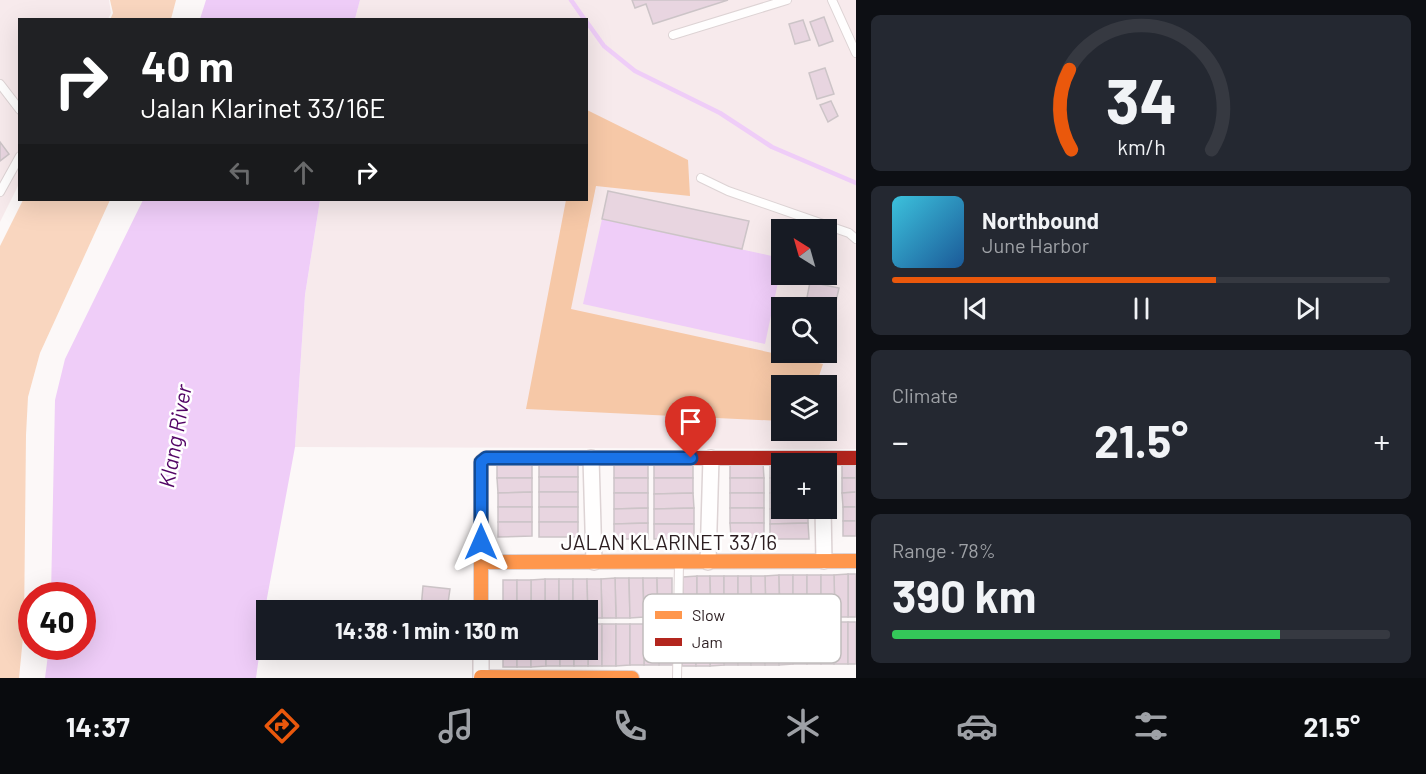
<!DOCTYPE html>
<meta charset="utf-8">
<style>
body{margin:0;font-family:Barlow,sans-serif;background:#242831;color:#f1f3f6;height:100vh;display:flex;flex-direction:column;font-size:22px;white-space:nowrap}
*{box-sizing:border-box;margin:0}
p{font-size:20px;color:#9ea1a6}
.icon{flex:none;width:33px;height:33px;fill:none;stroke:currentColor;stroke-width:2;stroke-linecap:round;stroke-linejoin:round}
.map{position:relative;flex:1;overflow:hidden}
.details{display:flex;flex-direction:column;gap:15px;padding:15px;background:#0d0f14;width:570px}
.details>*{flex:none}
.hud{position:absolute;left:18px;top:18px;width:570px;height:183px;border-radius:0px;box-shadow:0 6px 24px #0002;background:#202124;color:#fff;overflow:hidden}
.needle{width:39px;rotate:323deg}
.controls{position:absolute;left:771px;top:219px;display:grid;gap:12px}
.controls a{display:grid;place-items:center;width:66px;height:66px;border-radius:0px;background:#171b24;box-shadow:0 6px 24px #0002;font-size:30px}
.speed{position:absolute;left:18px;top:582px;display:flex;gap:12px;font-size:30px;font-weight:700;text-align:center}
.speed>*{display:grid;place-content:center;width:78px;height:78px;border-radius:50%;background:#171b24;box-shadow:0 6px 24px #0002;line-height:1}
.speed .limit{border:9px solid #d22;background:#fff;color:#111}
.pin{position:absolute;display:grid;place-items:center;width:51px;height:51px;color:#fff;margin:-62px -26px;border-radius:50% 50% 50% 0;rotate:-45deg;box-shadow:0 0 6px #0007}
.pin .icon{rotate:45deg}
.me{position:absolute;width:66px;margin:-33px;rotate:0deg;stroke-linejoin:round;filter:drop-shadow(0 0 4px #0008)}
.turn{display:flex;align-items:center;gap:21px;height:126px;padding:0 24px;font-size:27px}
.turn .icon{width:78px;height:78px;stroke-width:2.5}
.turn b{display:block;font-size:42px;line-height:51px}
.lanes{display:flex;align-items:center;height:57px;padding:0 24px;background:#0003;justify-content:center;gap:30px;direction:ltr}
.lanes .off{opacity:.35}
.big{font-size:45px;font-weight:700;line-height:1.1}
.details .card{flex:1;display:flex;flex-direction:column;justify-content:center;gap:9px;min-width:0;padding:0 21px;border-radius:9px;background:#242831}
.details .dial{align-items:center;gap:0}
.dial svg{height:156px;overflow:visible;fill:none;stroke:#363941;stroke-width:7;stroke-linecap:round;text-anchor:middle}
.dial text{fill:#f1f3f6;stroke:none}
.song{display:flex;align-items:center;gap:18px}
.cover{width:72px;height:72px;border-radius:9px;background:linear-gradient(135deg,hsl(190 70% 55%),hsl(210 70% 35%))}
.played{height:6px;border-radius:3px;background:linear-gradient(90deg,#ea580c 65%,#363941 65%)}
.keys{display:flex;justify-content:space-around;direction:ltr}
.heat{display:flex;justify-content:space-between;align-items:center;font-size:33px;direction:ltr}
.charge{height:9px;border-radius:4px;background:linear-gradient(90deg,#34c759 78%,#363941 0)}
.trip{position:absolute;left:256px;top:600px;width:342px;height:60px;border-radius:0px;background:#171b24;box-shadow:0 6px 24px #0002;font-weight:700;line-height:60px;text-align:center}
.dock{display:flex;height:96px;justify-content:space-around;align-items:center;background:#090b0e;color:#9ea1a6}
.dock .icon{width:42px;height:42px}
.dock .active{color:#ea580c}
.dock b{font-size:27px;color:#f1f3f6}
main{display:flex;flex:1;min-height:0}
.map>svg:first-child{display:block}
</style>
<main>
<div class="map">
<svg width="856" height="678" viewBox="0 0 856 678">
<rect width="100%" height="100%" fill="#fcf8f8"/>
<!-- built -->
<g fill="#f7eaec" fill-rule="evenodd">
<polygon points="0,0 109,0 111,13 108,19 20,20 19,184 0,222"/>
<path d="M360 0H856V449L295 447 305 295 320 200H586V20L355 19ZM782 230H826V274H782ZM782 308H826V352H782ZM782 386H826V430H782Z"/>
</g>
<!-- green -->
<g fill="#f9d6bf">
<polygon points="110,0 176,0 171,19 110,20 113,13"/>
<polygon points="23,200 110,200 40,353 28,397 26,435 24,627 19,678 0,678 0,246"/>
</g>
<!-- forest -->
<polygon fill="#f6c8a7" points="587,110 688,160 690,196 596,186 571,309 823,364 816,385 782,386 781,421 526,409 566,200 586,200"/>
<!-- water -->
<g fill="#efcdf8">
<polygon points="206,0 360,0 355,19 200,19"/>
<polygon points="143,200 320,200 305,295 295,447 267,598 256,678 45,678 49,647 82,646 82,596 51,595 55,400 65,359"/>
<polygon points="602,219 781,258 781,268 765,344 583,304"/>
</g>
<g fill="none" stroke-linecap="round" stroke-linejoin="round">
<!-- stream -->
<g stroke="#efcdf8" stroke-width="4.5">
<polyline points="571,0 585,20"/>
<polyline points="586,21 604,46 635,71 720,113 772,147 856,183"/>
</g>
</g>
<!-- building -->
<g fill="#e8d5e0" stroke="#ccc4c7" stroke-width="1.5">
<polygon points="632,0 728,0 653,24 646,4 635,8"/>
<polygon points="824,17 833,41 819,46 810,22"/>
<polygon points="803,20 810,40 795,44 789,24"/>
<polygon points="825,68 834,94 817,99 809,73"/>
<polygon points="831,101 838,116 828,122 820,105"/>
<polygon points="0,142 9,154 0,161"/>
<polygon points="608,191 749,221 742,249 602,219"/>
<polygon points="810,282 839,288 826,346 826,308 805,308"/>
<polygon points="578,462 578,477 539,477 539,463"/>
<polygon points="648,462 648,478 614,478 614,463"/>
<polygon points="532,463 532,478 497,478 497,464"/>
<rect x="654" y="463" width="39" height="15"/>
<polygon points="730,463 763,463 764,478 730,478"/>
<polygon points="770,463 782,464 782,478 770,478"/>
<rect x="842" y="464" width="14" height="14"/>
<rect x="539" y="477" width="39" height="15"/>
<polygon points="497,478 532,478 532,492 498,493"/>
<rect x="614" y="478" width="34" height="15"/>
<polygon points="654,478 693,478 693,493 654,494"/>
<rect x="730" y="478" width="34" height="15"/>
<rect x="770" y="478" width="12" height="15"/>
<polygon points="842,478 856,478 856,492 842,493"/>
<polygon points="532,492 532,507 498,507 498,493"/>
<rect x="539" y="492" width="39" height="15"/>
<polygon points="856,492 856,507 843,507 842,493"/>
<polygon points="614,493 648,493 648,508 614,509"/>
<polygon points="693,493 694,508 654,509 654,494"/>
<rect x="730" y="493" width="34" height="15"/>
<polygon points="770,493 782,493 782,508 770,509"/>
<rect x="498" y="507" width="34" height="15"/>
<rect x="539" y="507" width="39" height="15"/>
<rect x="843" y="507" width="13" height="14"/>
<polygon points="648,508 648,523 614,524 614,509"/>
<polygon points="694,508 694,524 654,524 654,509"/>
<rect x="730" y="508" width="34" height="15"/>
<polygon points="808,508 808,523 770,524 770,509"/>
<rect x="843" y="521" width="13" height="15"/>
<polygon points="498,522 532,522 532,536 498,537"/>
<rect x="539" y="522" width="39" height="15"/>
<polygon points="648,523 648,539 614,539 614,524"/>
<polygon points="730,523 764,523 764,537 731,538"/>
<polygon points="808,523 809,539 770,539 770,524"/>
<rect x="654" y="524" width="40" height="15"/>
<rect x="848" y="574" width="8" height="43"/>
<polygon points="848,574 848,617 835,617 834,575"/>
<polygon points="779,575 780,618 766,618 765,576"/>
<polygon points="779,575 793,575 793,618 780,618"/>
<polygon points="793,575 807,575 807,617 793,618"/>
<rect x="807" y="575" width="14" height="42"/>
<polygon points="821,575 834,575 835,617 821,617"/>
<polygon points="697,576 697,619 683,619 683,577"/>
<polygon points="697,576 710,576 711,619 697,619"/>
<polygon points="710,576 724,576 724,619 711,619"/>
<rect x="724" y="576" width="14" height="43"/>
<polygon points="738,576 751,576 752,618 738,619"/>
<polygon points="751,576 765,576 766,618 752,618"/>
<polygon points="615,578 629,578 630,618 616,618"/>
<polygon points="615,578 616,618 602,618 601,579"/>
<polygon points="629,578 643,578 644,617 630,618"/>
<polygon points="643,578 657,578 658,617 644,617"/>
<polygon points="657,578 672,578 672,617 658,617"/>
<rect x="545" y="579" width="14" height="31"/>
<polygon points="545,579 545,610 531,610 531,580"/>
<rect x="559" y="579" width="14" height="31"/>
<polygon points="573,579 587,579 588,610 573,610"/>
<polygon points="587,579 601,579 602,618 588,618"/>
<rect x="503" y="580" width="14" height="30"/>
<rect x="517" y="580" width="14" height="30"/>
<polygon points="423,586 450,589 447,610 421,609"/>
<polygon points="806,622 820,622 821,664 807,664"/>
<polygon points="806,622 807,664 793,664 793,623"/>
<polygon points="820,622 834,622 834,664 821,664"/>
<rect x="834" y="622" width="14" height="42"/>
<rect x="848" y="622" width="8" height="42"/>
<polygon points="658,623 672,623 673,665 659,665"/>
<polygon points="658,623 659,665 644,665 644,624"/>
<polygon points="723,623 737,623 738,665 724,665"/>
<polygon points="723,623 724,665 710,666 710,624"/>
<polygon points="737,623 751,623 751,665 738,665"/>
<rect x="751" y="623" width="14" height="42"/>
<rect x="765" y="623" width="14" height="42"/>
<polygon points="779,623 793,623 793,664 779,665"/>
<rect x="588" y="624" width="14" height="42"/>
<rect x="602" y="624" width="14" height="42"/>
<polygon points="616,624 630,624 630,665 616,666"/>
<rect x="630" y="624" width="14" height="41"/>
<rect x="682" y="624" width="14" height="42"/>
<rect x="696" y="624" width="14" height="42"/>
<rect x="503" y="650" width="14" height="17"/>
<rect x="517" y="650" width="14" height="17"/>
<polygon points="531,650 546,650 546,666 531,667"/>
<rect x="546" y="650" width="14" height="16"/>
<rect x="560" y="650" width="14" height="16"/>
<rect x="574" y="650" width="14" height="16"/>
</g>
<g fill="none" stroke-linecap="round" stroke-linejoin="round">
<defs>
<g id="lane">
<polyline points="832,0 856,53"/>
<polyline points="673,35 787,0"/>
<polyline points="0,84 20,110"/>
<polyline points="701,178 728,191 849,233 856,239"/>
<polyline points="0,192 20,156"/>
<polyline points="677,678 679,563"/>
</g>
<g id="street">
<polyline points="591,458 594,562"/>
<polyline points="823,508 824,561"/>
<polyline points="708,562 711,458"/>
<polyline points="481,650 481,678"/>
</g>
<g id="slow">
<polyline points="481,562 856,561"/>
<polyline points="481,610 481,462 486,458 696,458"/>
<polyline points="481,677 632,678"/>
</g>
<polyline id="jam" points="696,458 856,458"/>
</defs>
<!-- lane casing -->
<use href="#lane" stroke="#ddd3d4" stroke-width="10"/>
<!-- street casing -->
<use href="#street" stroke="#ddd3d4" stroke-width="18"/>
<!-- slow casing -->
<use href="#slow" stroke="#ddd3d4" stroke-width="16"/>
<!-- jam casing -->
<use href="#jam" stroke="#ddd3d4" stroke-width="16"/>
<!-- lane -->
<use href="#lane" stroke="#fffefe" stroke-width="8"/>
<!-- street -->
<use href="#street" stroke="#fffefe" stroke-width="15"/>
<!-- slow -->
<use href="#slow" stroke="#ff974d" stroke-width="14"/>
<!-- jam -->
<use href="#jam" stroke="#b3261e" stroke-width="14"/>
</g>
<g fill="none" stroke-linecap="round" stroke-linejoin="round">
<defs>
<polyline id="route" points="481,542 481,462 486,458 691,458"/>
</defs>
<!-- route casing -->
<use href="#route" stroke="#114b97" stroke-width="15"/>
<!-- route -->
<use href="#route" stroke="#1a73e8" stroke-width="10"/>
</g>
<g text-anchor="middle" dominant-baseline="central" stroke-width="5" stroke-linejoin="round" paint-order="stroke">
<!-- street labels -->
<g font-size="21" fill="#2c1e21" stroke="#fff">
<text x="669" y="541">JALAN KLARINET 33/16</text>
</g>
<!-- water labels -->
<g font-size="22" font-style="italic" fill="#520465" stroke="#fff">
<text transform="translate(174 436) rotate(-80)">Klang River</text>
</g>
</g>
<!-- legend -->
<rect x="643" y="594" width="198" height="69" rx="9" fill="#fff" stroke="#c0bcbc" stroke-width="1.5"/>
<rect x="655" y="611" width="27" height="8" fill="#ff974d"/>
<rect x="655" y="638" width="27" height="8" fill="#b3261e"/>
<g font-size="16" fill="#2c1e21">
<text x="692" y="621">Slow</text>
<text x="692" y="648">Jam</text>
</g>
</svg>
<div class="controls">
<a><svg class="needle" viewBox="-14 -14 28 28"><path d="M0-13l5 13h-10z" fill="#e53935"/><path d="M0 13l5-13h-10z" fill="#9ea1a6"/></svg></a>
<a><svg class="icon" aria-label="search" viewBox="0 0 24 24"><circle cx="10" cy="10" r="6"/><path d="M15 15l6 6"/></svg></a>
<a><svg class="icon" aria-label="layers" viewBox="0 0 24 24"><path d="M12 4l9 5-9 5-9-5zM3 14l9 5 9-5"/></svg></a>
<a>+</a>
</div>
<div class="speed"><div class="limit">40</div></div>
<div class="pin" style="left:691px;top:458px;background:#d93025"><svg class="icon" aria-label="arrive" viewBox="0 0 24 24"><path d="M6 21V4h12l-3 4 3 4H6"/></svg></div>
<svg class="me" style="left:481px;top:542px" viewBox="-20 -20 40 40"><path d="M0-17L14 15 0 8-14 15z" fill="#1a73e8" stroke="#fff" stroke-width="4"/></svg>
<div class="trip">14:38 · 1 min · 130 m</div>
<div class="hud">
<div class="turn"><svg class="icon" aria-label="right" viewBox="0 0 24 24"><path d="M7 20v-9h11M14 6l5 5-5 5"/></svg><div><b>40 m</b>Jalan Klarinet 33/16E</div></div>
<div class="lanes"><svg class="icon off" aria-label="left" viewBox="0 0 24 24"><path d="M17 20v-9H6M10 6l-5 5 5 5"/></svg><svg class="icon off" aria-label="ahead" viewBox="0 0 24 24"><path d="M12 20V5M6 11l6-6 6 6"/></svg><svg class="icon" aria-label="right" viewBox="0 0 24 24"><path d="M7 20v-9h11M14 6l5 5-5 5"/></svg></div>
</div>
</div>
<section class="details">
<div class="card dial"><svg viewBox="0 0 100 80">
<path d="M14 69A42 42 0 1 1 86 69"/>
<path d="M14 69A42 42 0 0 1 13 28" stroke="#ea580c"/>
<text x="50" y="56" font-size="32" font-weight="700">34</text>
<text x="50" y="72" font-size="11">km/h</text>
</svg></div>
<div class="card">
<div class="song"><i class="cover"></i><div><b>Northbound</b><p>June Harbor</p></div></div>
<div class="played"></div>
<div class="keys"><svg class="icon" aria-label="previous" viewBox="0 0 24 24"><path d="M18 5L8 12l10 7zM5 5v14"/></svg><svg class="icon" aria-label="pause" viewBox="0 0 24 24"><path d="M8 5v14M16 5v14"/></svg><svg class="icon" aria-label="next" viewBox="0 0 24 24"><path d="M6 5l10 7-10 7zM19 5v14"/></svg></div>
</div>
<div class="card"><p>Climate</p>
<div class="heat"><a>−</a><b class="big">21.5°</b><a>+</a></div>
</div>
<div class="card"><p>Range · 78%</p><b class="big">390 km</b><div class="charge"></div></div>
</section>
</main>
<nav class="dock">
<b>14:37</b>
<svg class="icon active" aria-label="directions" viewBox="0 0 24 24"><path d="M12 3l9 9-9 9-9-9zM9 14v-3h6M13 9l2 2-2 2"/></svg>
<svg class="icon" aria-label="music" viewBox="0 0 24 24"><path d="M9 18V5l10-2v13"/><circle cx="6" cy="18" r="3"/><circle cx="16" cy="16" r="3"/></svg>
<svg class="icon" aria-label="phone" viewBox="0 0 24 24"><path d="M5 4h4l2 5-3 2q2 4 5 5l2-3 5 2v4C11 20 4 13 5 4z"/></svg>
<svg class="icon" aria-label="climate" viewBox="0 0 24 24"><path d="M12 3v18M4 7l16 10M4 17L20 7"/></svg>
<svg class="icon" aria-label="car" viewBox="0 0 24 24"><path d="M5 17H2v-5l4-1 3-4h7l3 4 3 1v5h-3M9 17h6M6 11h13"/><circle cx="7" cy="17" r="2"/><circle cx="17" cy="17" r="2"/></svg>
<svg class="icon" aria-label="filters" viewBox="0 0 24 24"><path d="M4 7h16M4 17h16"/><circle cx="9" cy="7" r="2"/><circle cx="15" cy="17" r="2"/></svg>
<b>21.5°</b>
</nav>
